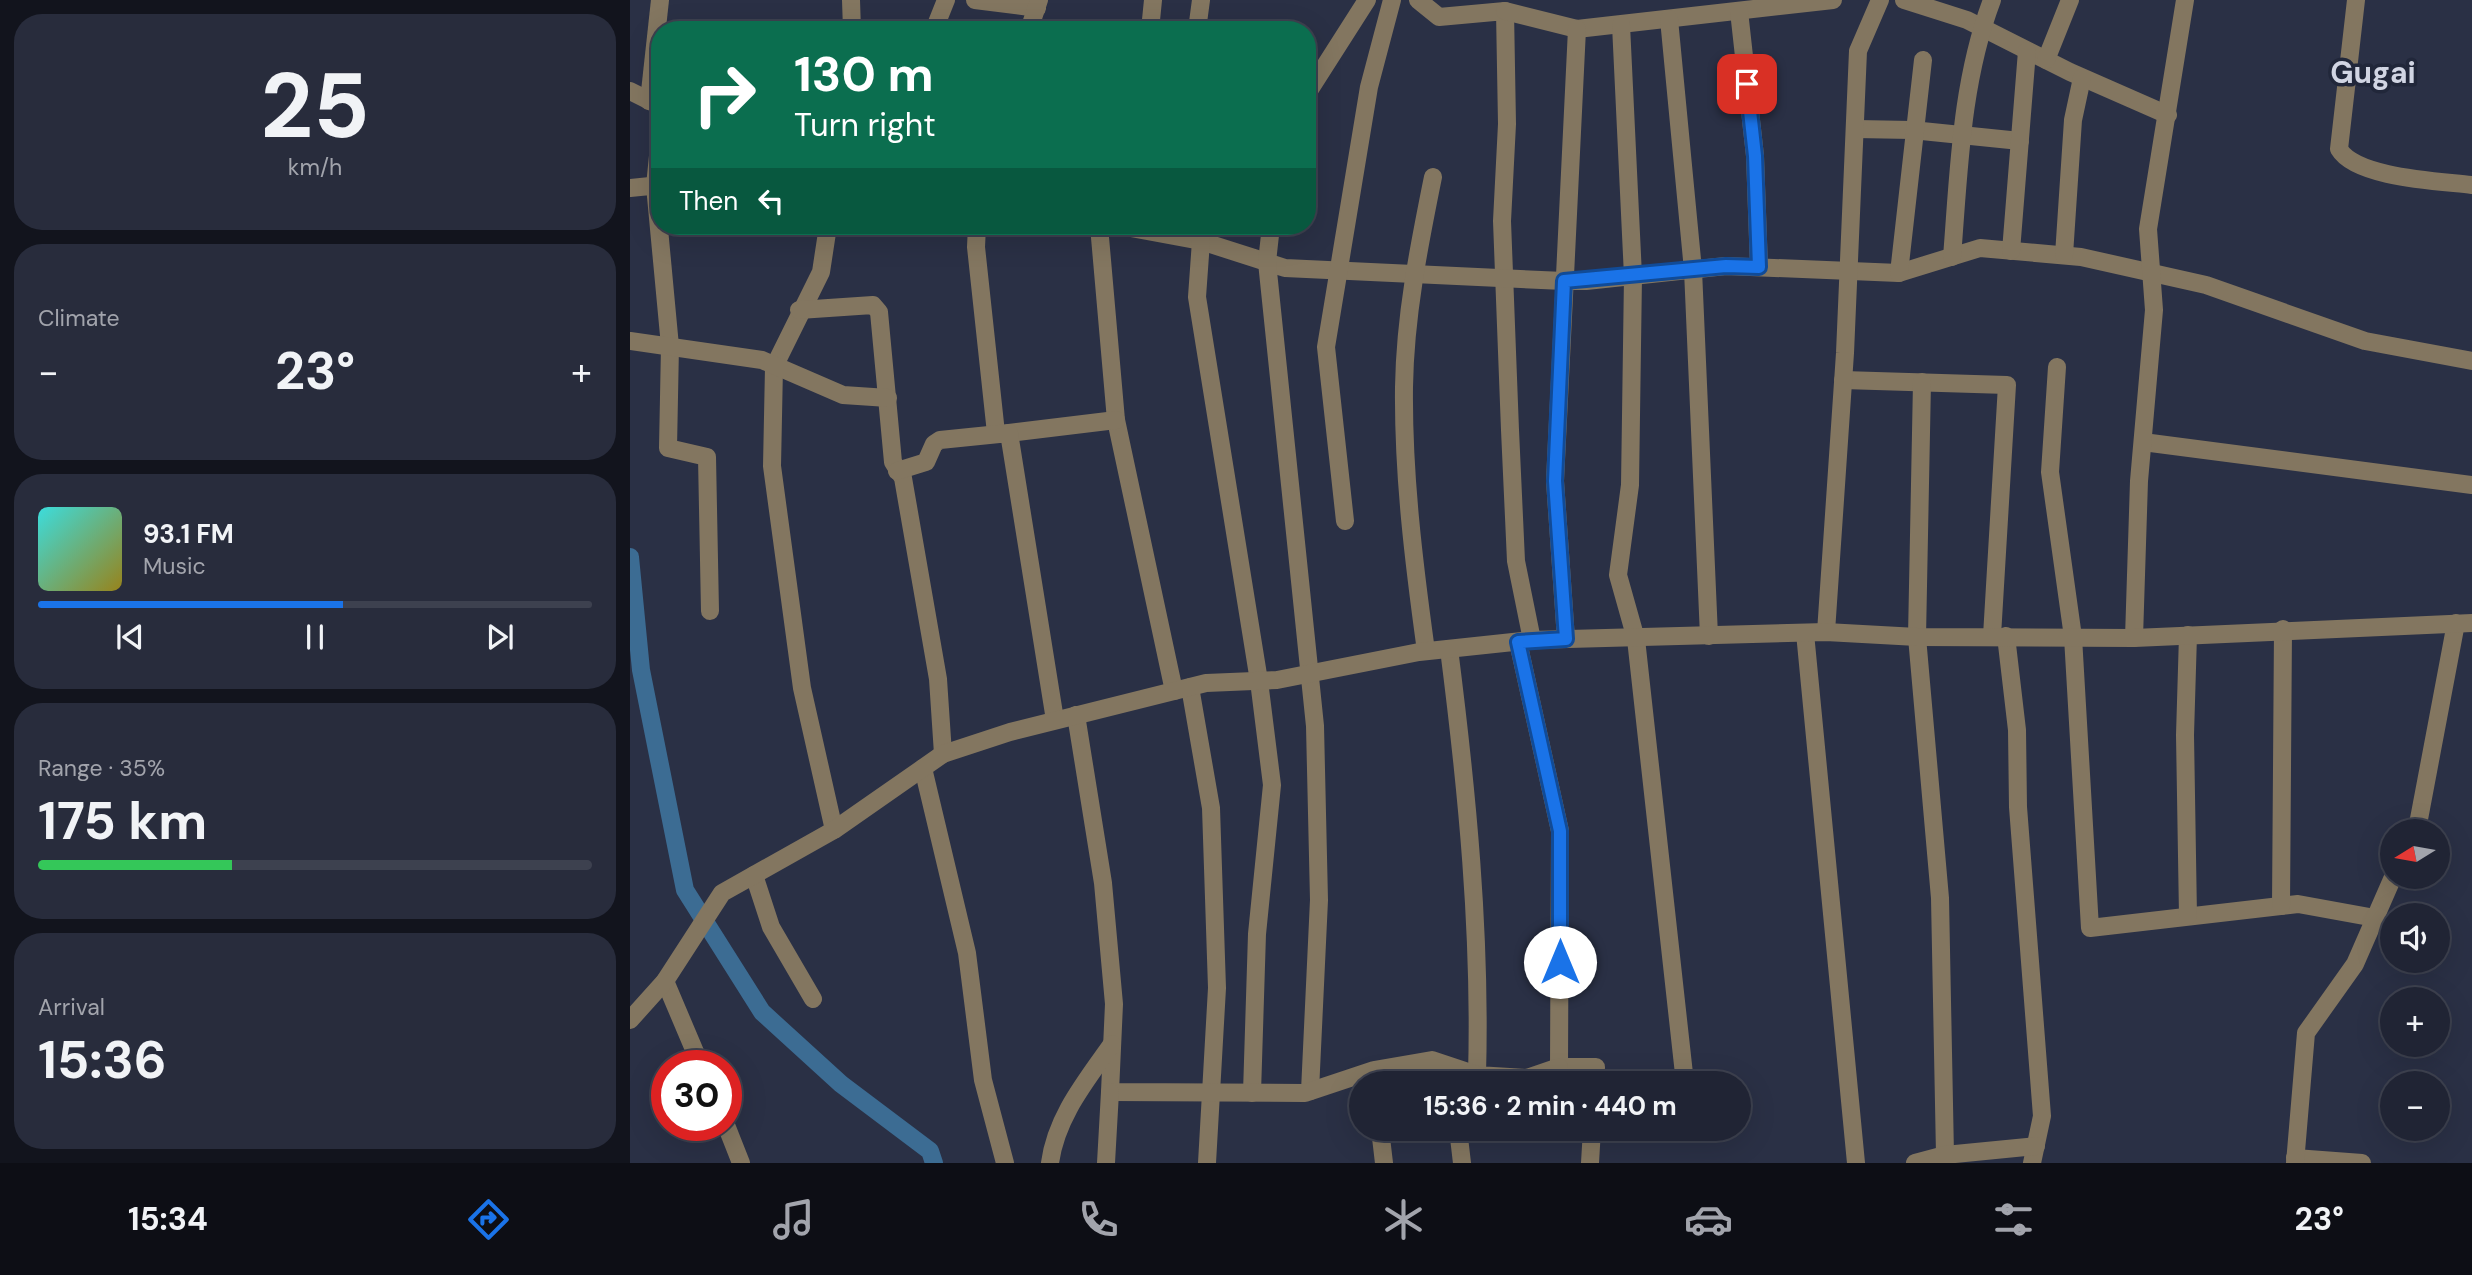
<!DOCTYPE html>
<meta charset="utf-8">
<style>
body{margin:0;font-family:"DM Sans",sans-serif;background:#282c3c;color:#f1f3f6;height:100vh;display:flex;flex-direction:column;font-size:26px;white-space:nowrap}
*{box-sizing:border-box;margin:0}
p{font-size:23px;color:#a2a4ac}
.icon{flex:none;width:38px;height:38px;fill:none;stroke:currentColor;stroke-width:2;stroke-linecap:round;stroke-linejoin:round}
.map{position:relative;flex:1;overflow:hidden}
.side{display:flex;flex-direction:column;gap:14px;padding:14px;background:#12141d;width:630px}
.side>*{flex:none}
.top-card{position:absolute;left:21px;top:21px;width:665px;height:214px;border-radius:28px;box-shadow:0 7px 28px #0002,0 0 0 2px #3d414f;background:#0b6e4f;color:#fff;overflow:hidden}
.needle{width:46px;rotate:259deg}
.buttons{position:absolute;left:1750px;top:819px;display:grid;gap:14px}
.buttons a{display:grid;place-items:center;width:70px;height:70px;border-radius:50%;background:#202434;box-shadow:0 7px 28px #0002,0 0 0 2px #3d414f;font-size:35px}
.speed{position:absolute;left:21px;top:1050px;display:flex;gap:14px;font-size:35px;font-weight:700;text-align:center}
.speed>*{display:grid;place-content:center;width:91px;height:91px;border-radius:50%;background:#202434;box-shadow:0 7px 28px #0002,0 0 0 2px #3d414f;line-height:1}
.speed .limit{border:10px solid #d22;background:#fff;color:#111}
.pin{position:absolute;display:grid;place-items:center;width:60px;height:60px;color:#fff;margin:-30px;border-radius:14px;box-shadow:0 4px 10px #0006}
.me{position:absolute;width:77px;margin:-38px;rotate:0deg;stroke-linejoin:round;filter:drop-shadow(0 0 5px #0008)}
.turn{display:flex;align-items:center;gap:24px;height:147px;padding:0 28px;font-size:32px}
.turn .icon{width:91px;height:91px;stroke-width:2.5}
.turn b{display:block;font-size:49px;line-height:60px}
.then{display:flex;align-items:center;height:66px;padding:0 28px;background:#0003;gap:14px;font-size:26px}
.big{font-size:52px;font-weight:700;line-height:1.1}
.side .widget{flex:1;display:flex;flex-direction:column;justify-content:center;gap:10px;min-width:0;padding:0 24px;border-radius:28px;background:#282c3c}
.side .dial{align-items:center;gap:0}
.dial b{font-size:91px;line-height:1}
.song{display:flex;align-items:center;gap:21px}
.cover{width:84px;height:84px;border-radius:10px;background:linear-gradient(135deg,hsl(180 70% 55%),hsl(50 70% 35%))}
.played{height:7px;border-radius:4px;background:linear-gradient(90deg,#1a73e8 55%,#3d414f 55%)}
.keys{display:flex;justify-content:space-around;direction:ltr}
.heat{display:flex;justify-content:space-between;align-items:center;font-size:38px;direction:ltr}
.charge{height:10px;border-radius:5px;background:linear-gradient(90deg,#34c759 35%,#3d414f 0)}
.trip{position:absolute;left:719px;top:1071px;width:402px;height:70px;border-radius:35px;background:#202434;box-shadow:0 7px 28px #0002,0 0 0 2px #3d414f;font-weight:700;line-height:70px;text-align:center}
.tabs{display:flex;height:112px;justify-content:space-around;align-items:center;background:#0d0e15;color:#a2a4ac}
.tabs .icon{width:49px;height:49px}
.tabs .on{color:#1a73e8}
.tabs b{font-size:32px;color:#f1f3f6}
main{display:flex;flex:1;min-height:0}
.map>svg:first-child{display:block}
</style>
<main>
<section class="side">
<div class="widget dial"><b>25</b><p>km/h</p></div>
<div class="widget"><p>Climate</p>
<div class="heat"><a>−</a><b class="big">23°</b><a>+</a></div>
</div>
<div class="widget">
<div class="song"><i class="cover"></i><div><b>93.1 FM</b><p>Music</p></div></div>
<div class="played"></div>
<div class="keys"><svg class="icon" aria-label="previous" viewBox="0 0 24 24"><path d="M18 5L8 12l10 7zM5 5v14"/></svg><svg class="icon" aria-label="pause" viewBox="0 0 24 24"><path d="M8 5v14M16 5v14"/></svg><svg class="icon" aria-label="next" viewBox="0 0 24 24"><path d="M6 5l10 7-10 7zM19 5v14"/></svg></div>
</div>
<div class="widget"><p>Range · 35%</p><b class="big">175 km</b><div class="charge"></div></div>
<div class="widget"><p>Arrival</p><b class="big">15:36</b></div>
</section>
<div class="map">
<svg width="1842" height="1163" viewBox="0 0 1842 1163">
<rect width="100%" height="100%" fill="#2a3045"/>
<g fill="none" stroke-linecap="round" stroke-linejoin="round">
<!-- canal -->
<polyline stroke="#3c6c93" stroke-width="18" points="0,557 11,670 55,890 132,1012 211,1084 300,1151 304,1163"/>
<!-- minor -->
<g stroke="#837660" stroke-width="18">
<polyline points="221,0 222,30"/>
<polyline points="345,0 407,8"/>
<polyline points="788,0 809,17 875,11 877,124 872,221 880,430 886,561 902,640"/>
<polyline points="1274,0 1337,20 1440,72 1538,115"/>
<path d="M1726 0 1709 149C1726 178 1809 181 1842 185"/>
<polyline points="875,11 947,29 1203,0"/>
<polyline points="1109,11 1125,156 1129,267"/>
<polyline points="1039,19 1063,270 1079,636"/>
<polyline points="991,25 1003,276 1000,485 988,575 1006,639 1055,1083"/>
<polyline points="304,30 316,0"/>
<polyline points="399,30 409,0"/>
<polyline points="520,30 523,0"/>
<polyline points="567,30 571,0"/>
<polyline points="1416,60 1440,0"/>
<polyline points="0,91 28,105"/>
<polyline points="677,94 737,0"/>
<polyline points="19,101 30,0"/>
<polyline points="1226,129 1282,130 1390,141"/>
<polyline points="30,136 25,186 40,346 38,448 77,457 80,611"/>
<polyline points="0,188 30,185"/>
<polyline points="198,226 191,272 144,367 142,466 172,688 204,830"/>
<polyline points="347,226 346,247 366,433"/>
<polyline points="469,226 486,420 544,691"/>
<polyline points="490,226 571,241 655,268 934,281 956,281 1096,266 1269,273 1350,248 1451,257 1576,285 1735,341 1842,361"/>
<polyline points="641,226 637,262 685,726 689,900 680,1091"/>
<polyline points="571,241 567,297 629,681 642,785 627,934 622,1093"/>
<polyline points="1381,251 1397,51"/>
<polyline points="1434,255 1443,120 1452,78"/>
<path d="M1322 257C1329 170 1331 82 1362 0"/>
<polyline points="1269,273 1293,60"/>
<polyline points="169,310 243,305 249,312 263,462 273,478 308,679 313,754"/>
<polyline points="0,341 132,360 213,395 258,398"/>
<polyline points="1427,367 1420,472 1443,637 1460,928 1668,904 1745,918"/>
<polyline points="1213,380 1377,385 1362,636"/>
<polyline points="1292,382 1287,637 1310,898 1315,1155"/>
<polyline points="379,433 486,420"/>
<polyline points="1513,442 1842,485"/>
<polyline points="267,471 296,462 304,444 310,440 379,433 425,720"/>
<polyline points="715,521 696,347 739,87 762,0"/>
<polyline points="1196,632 1215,353 1228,51 1250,0"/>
<polyline points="1175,633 1226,1163"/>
<polyline points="1376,636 1387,730 1388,807 1412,1116 1402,1163"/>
<polyline points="1504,638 1509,481 1524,310 1518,229 1555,0"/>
<polyline points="936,639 925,481 947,29"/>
<polyline points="888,642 930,831 929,1067 966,1067 965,1083"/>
<path d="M819 649C837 790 851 933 847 1075L897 1078 929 1067"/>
<path d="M796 651C784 564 773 475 774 387 775 316 789 246 803 177"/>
<polyline points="560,687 581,808 587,988 577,1163"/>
<polyline points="446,715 473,883 484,1004 480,1092 675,1093 744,1070 802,1060 847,1075"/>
<polyline points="293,768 337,953 353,1080 375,1163"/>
<polyline points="1784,831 1789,819 1826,623"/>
<polyline points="124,875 141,927 183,999"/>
<polyline points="1651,906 1653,629"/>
<polyline points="1558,916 1555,735 1558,635"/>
<polyline points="35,981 71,1066"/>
<polyline points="0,1020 35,981 92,893 204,830 313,754 380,732 576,683 647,680 789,652 902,640 1196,632 1287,637 1504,638 1842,623"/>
<polyline points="96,1125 111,1163"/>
<polyline points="750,1129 754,1163"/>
<polyline points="828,1129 832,1163"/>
<polyline points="1665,1158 1732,1163"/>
<path d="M420 1163C426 1117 456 1081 482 1044"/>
<polyline points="476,1163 480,1092"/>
<polyline points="960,1163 962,1129"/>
<polyline points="1285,1163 1315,1155 1406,1146"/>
<polyline points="1665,1163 1676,1033 1725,964 1763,877"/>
</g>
</g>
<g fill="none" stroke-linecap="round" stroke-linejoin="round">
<defs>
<polyline id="route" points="930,962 930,831 888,642 936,639 925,481 934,281 1096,266 1129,267 1125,156 1117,84"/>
</defs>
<!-- route casing -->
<use href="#route" stroke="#114b97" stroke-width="18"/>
<!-- route -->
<use href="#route" stroke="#1a73e8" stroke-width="12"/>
</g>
<g text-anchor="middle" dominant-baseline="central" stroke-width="7" stroke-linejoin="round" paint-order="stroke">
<!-- district labels -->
<g font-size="30" font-weight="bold" fill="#d1d5e3" stroke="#21273a">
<text x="1743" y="72">Gugai</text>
</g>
</g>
</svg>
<div class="buttons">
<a><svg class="needle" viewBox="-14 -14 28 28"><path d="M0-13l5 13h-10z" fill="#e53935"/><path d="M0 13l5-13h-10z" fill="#a2a4ac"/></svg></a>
<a><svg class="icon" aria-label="sound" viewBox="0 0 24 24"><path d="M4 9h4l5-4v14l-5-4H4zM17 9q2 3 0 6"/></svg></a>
<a>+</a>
<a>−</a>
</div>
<div class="speed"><div class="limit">30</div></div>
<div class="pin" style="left:1117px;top:84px;background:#d93025"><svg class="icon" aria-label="arrive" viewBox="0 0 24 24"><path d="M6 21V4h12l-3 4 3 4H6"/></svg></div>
<svg class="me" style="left:930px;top:962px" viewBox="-20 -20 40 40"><circle r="19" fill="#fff"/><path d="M0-13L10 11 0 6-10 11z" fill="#1a73e8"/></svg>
<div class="trip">15:36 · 2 min · 440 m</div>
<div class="top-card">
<div class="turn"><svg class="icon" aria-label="right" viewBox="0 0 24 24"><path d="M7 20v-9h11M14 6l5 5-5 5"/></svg><div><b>130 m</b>Turn right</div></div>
<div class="then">Then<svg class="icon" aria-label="left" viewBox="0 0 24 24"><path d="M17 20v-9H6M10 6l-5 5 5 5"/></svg></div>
</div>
</div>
</main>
<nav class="tabs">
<b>15:34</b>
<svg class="icon on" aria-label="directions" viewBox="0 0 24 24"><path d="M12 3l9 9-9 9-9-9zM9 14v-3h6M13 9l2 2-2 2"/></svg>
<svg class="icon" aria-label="music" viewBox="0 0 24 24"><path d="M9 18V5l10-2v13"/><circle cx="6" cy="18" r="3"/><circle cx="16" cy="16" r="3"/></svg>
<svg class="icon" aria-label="phone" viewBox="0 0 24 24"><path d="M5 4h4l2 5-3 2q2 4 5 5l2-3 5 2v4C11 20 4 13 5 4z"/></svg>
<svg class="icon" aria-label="climate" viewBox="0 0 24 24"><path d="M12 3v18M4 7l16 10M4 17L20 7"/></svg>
<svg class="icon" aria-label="car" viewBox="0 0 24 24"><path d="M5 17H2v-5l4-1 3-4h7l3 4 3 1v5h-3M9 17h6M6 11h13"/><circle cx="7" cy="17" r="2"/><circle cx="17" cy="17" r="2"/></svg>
<svg class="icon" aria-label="filters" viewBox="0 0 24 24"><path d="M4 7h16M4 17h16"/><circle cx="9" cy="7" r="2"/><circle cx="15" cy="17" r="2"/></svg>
<b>23°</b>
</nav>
